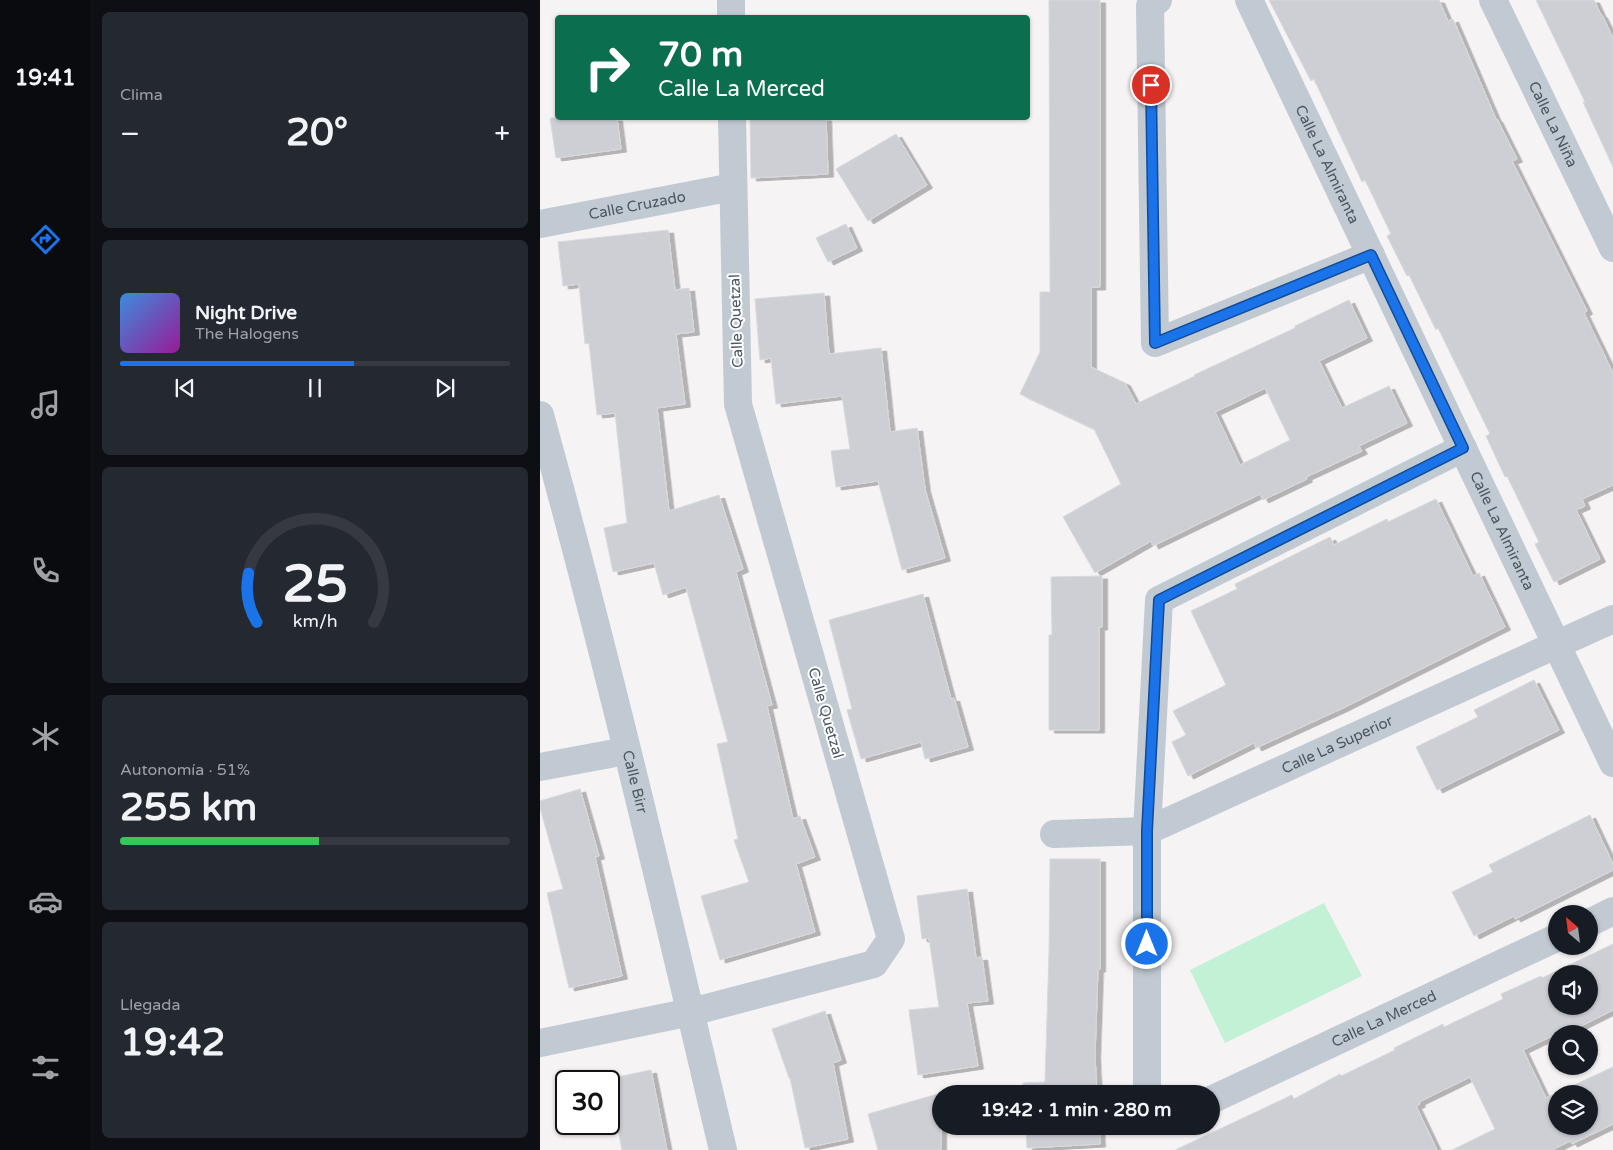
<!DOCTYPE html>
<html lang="es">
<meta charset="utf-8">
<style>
body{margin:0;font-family:"Varela Round",sans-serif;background:#242831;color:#f1f3f6;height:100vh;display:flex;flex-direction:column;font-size:19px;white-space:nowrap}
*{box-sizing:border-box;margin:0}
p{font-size:16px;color:#9ea1a6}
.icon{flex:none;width:28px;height:28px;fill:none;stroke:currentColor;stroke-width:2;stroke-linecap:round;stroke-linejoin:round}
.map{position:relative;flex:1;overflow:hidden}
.panel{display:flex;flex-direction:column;gap:12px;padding:12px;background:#0d0f14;width:450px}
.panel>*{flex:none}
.top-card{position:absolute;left:15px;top:15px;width:475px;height:105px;border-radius:5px;box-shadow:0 1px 4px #0004;background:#0b6e4f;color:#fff;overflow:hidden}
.needle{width:32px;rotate:332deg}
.controls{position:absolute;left:1008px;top:905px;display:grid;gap:10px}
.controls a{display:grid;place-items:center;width:50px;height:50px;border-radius:50%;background:#171b24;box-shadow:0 1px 4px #0004;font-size:25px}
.speed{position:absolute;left:15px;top:1070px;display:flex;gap:10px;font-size:25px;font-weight:700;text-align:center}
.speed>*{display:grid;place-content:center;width:65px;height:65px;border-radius:50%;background:#171b24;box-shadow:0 1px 4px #0004;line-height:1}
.speed .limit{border:2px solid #111;border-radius:8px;background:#fff;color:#111}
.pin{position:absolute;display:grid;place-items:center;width:42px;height:42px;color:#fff;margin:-21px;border:2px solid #fff;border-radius:50%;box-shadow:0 1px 5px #0007}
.me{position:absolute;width:55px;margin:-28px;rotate:0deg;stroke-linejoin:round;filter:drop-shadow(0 0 4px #0008)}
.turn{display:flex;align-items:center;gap:18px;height:105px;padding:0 20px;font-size:22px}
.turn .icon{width:65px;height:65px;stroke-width:2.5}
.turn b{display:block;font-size:35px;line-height:42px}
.big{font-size:38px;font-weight:700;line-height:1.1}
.panel .card{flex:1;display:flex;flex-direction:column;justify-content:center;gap:8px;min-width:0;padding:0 18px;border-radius:8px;background:#242831}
.panel .dial{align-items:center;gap:0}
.dial svg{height:130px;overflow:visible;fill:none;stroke:#363941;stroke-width:7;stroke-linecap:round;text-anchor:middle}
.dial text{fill:#f1f3f6;stroke:none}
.song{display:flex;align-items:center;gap:15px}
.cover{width:60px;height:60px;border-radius:8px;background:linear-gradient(135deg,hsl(210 70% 55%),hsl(300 70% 35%))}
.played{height:5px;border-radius:2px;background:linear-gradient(90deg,#1a73e8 60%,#363941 60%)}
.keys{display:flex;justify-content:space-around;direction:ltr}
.heat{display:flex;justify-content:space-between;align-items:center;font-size:28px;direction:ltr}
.charge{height:8px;border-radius:4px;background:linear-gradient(90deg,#34c759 51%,#363941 0)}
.trip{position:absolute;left:392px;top:1085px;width:288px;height:50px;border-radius:25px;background:#171b24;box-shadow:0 1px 4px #0004;font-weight:700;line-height:50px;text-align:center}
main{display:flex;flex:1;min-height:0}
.dock{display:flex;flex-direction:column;width:90px;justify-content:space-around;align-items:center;background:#090b0e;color:#9ea1a6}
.dock .icon{width:35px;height:35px}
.dock .on{color:#1a73e8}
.dock b{font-size:22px;color:#f1f3f6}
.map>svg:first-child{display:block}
</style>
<main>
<nav class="dock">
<b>19:41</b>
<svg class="icon on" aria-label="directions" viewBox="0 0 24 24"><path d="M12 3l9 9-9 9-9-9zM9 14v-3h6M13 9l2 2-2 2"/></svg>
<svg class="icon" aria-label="music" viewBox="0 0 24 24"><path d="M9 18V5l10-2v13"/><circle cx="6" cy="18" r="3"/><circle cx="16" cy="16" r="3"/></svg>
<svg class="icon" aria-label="phone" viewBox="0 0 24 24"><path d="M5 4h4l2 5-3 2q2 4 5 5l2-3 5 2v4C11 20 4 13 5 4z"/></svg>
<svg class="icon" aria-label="climate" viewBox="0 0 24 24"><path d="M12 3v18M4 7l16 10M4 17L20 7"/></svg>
<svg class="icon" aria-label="car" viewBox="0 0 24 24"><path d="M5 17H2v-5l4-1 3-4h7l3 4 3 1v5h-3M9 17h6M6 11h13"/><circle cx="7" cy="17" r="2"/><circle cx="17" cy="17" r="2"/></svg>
<svg class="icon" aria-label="filters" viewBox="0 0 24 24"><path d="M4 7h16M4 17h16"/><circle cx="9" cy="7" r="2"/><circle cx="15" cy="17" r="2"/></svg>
</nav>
<section class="panel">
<div class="card"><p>Clima</p>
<div class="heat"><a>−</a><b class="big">20°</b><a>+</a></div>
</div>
<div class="card">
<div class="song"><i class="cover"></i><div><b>Night Drive</b><p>The Halogens</p></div></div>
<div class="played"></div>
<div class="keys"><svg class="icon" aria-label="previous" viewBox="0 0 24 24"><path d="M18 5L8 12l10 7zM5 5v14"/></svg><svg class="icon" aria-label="pause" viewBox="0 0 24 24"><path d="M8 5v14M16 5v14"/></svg><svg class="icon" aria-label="next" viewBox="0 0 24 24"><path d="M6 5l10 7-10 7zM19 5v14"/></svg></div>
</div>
<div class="card dial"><svg viewBox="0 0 100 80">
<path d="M14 69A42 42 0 1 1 86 69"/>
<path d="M14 69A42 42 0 0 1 9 39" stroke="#1a73e8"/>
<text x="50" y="56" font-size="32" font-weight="700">25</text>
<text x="50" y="72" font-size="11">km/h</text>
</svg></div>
<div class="card"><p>Autonomía · 51%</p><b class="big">255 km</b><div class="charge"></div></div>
<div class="card"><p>Llegada</p><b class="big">19:42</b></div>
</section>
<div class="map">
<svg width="1073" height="1150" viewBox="0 0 1073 1150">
<defs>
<filter id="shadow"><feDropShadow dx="5.5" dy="3" stdDeviation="0" flood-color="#0004"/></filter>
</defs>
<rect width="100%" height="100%" fill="#f5f3f3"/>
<!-- green -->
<polygon fill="#c3f1d5" points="784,903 822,976 685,1043 650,970"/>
<!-- building -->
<g fill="#cdcfd5" stroke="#d7d9de" fill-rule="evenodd" filter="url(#shadow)">
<path d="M509 0H560V287H551V367L585 383 596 404 655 376 654 375 755 328V326L809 300 827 338 779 361 802 408 849 386 867 423 819 446 822 451 766 477 767 479 723 500 720 494 613 546 611 541 555 573 523 517 581 484 554 429 480 394 500 352V292H510ZM725 388 750 440 700 465 675 412Z"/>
<polygon points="729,0 899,0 908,21 913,19 956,119 957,119 977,159 972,161 1047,311 1044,313 1073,373 1073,485 1042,499 1045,506 1036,510 1060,559 1014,582 995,544 999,542 967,476 965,477 946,436 950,434 898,328 896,330 869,275 867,276 847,236 851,234 825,180 822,182 774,79 771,81"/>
<polygon points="996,0 1054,0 1061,15 1062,15 1073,38 1073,167 1043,102 1045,102"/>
<polygon points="10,118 77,118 81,149 16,158"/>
<polygon points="210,118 286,118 288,174 211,178"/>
<polygon points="356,134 387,185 328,221 296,169"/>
<polygon points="306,224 317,248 288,262 276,238"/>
<polygon points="128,230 135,290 149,288 154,332 136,334 145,404 117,408 129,511 179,495 203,569 196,572 232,705 227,706 253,819 260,816 275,857 256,864 275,932 180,960 161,896 209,882 194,840 198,839 177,744 188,742 146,587 123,595 114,563 73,572 64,528 87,523 75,413 57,415 49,343 45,344 39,284 23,286 18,242"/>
<polygon points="284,293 289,354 341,348 350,432 377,428 385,489 405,558 362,570 338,481 296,487 291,451 310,449 302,396 236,404 231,358 220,360 215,299"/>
<polygon points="896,499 933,576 939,573 965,627 803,708 716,748 714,743 648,776 632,742 646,735 633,711 686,685 651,611 697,589 695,584 790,537 794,545 847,519 848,522"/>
<polygon points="562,576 562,627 559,627 559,730 509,730 509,635 512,635 511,577"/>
<polygon points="383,594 411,699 414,698 428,747 385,759 381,742 321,759 307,710 312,709 289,620"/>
<polygon points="994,680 1019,730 897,790 876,747 938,717 934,710"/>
<polygon points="40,789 59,856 55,857 82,976 29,988 7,893 23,889 0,808 0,801"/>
<polygon points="1050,815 1073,864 1073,870 975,919 974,916 934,936 912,892 953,872 949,865"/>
<polygon points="510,859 560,859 560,969 558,969 555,1056 557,1094 484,1094 483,1083 505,1082 509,953"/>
<polygon points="427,889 436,958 442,957 448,1001 427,1003 438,1066 378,1075 369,1010 399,1007 389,938 382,939 377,896"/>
<path d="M1073 944V1010L1031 1031 1030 1029 1016 1034 983 1050 1006 1098 1073 1067V1124L1032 1144 1030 1141 1012 1150H912L955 1129 930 1077 879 1102 880 1104 876 1106 897 1150H635L752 1095 754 1099 800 1074 801 1076 855 1050 854 1048 903 1024 904 1027 963 999 961 994 1001 976 1002 978ZM1016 974H1049V1006H1016ZM1016 1094H1049V1126H1016Z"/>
<polygon points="285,1011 301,1060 293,1063 308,1139 265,1148 250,1078 249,1078 232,1029"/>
<polygon points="111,1070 127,1150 82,1150 68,1079"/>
<polygon points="401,1093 401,1150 338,1150 328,1114"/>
<polygon points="486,1126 559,1126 560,1144 487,1148"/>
</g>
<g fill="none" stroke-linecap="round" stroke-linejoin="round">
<!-- minor -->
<g stroke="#c1cad2" stroke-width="28">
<polyline points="191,0 191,18"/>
<polyline points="618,0 610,6 615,343 831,255"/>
<path id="s1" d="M709 0 1073 763"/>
<path id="s2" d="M953 0 1073 248"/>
<path id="s3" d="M0 224 193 187"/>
<path id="s4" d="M0 415C67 658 125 904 183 1150"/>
<polyline points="0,767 86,751"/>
<path id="s5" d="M514 834 607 831 1073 619"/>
<polyline points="1049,923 1073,911"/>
<polyline points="0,1043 151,1012 334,964 351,939 198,404 192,118"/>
<polyline points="607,1094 607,831 619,600 923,448"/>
<path id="s6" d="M671 1100 1016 938"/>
</g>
</g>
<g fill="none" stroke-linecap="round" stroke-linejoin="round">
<defs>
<polyline id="route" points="607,944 607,831 619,600 923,448 831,255 615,343 611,85"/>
</defs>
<!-- route casing -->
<use href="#route" stroke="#114b97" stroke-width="12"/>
<!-- route -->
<use href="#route" stroke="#1a73e8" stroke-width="9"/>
</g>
<g text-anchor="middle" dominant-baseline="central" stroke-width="4" stroke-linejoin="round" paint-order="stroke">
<!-- street labels -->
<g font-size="15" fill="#4a5661" stroke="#fff">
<text stroke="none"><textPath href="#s2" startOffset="138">Calle La Niña</textPath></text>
<text stroke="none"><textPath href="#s1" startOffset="182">Calle La Almiranta</textPath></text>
<text stroke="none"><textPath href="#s3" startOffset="99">Calle Cruzado</textPath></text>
<text transform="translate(196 321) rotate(-92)">Calle Quetzal</text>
<text stroke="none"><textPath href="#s1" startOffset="588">Calle La Almiranta</textPath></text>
<text transform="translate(286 713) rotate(74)">Calle Quetzal</text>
<text stroke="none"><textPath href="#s5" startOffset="302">Calle La Superior</textPath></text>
<text stroke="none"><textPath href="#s4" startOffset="379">Calle Birr</textPath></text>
<text stroke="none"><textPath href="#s6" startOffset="191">Calle La Merced</textPath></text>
</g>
</g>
</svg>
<div class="controls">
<a><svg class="needle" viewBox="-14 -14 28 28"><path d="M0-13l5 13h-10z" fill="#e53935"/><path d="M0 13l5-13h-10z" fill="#9ea1a6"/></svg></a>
<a><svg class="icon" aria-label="sound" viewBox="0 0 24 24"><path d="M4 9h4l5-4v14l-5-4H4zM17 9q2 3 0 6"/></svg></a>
<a><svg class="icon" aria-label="search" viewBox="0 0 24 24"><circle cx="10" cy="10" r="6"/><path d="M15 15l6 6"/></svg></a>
<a><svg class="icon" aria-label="layers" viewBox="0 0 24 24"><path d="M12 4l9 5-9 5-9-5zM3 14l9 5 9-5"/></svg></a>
</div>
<div class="speed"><div class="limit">30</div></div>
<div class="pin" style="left:611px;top:85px;background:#d93025"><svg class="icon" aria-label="arrive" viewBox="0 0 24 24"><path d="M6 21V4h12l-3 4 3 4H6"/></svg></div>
<svg class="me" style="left:607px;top:944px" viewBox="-20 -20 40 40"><circle r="17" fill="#1a73e8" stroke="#fff" stroke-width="3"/><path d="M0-11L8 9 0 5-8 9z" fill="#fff"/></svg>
<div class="trip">19:42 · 1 min · 280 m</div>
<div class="top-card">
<div class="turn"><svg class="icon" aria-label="right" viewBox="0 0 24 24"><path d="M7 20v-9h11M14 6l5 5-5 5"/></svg><div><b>70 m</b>Calle La Merced</div></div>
</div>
</div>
</main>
